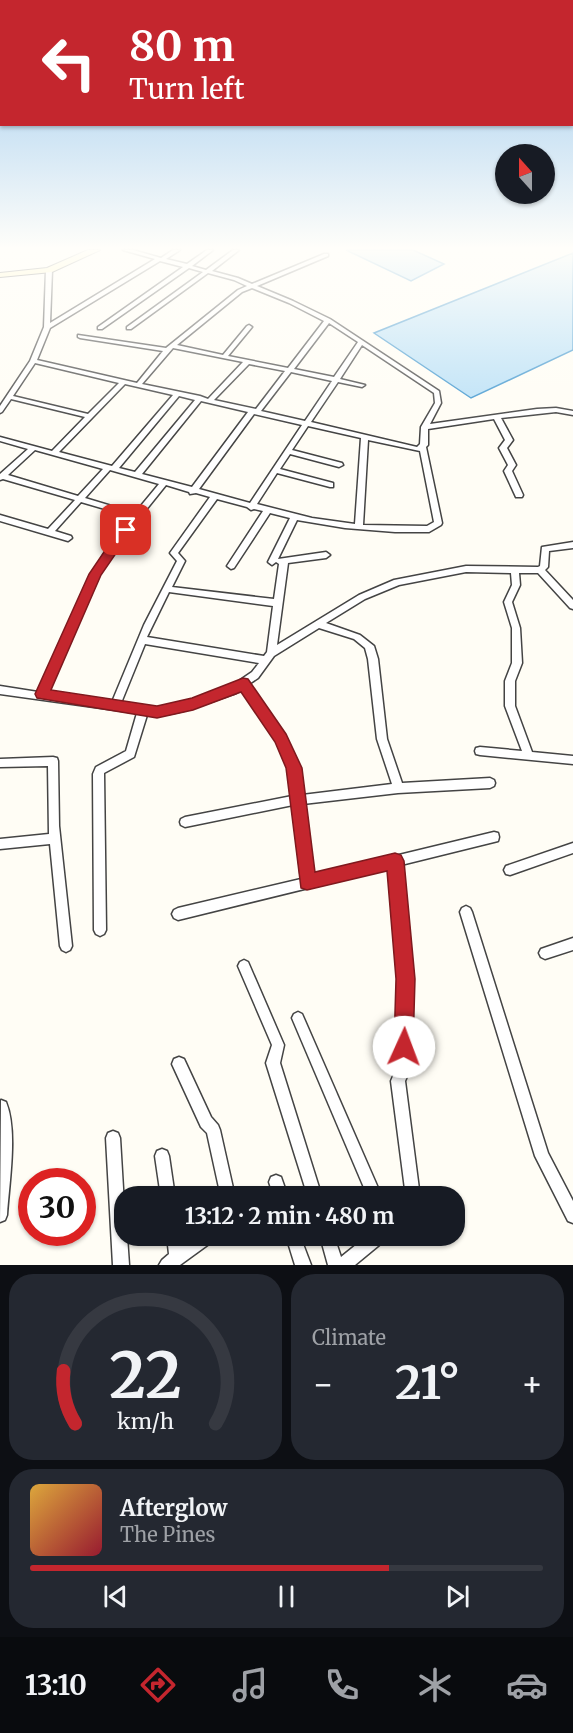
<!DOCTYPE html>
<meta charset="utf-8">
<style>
body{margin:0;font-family:Merriweather,serif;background:#242831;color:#f1f3f6;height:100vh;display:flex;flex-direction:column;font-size:22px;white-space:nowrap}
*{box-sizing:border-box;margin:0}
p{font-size:20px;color:#9ea1a6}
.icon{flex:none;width:33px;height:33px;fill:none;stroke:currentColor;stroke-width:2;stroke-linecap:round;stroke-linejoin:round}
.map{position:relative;height:1265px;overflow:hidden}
.sheet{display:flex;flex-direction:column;gap:9px;padding:9px;background:#0d0f14;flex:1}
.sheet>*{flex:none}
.top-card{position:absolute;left:0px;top:0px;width:573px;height:126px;box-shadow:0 2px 4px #0004;background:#c4262e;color:#fff;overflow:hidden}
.needle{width:39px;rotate:339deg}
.controls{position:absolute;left:495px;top:144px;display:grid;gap:12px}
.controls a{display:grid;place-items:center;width:60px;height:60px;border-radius:50%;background:#171b24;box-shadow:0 2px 4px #0004;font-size:30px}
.speed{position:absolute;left:18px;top:1168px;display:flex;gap:12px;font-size:30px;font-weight:700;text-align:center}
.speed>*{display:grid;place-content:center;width:78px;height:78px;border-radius:50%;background:#171b24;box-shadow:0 2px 4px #0004;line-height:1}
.speed .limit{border:9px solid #d22;background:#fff;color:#111}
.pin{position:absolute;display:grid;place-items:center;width:51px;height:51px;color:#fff;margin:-26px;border-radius:12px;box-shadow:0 3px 9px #0006}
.me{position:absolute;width:66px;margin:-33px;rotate:2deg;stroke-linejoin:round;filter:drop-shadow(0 0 4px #0008)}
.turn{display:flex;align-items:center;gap:21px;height:126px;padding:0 30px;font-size:27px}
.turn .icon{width:78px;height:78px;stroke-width:2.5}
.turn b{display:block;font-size:42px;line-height:51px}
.big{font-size:45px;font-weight:700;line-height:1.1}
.sheet .card{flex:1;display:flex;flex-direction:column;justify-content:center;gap:9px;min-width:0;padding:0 21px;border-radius:24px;background:#242831}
.sheet .dial{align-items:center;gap:0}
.dial svg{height:156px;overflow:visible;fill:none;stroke:#363941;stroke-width:7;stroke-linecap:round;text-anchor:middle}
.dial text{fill:#f1f3f6;stroke:none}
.song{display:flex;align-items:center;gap:18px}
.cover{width:72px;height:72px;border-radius:9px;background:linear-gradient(135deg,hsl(40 70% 55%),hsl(350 70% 35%))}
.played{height:6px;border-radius:3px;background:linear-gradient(90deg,#c4262e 70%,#363941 70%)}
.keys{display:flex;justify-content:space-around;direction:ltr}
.heat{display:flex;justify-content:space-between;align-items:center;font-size:33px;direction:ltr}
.sheet .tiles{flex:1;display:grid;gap:9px;grid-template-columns:1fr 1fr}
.card:last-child{grid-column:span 2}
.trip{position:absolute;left:114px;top:1186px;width:351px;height:60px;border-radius:24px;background:#171b24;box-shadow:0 2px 4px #0004;font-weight:700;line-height:60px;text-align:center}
.tabs{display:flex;height:96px;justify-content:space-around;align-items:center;background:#090b0e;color:#9ea1a6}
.tabs .icon{width:42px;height:42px}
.tabs .active{color:#c4262e}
.tabs b{font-size:27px;color:#f1f3f6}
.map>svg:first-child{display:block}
</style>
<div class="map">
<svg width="573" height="1265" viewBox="0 0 573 1265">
<rect width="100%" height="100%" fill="#fffdf5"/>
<!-- water -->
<g fill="#b9e0f7" stroke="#3f96cf" stroke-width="1.5">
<polygon points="346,250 413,250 444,264 411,281"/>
<polygon points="573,253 573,350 471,398 374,333"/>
</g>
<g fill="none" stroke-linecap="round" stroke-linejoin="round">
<defs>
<g id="street">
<path d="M123 250H133L161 258 173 250H180L166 259 187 264 207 250H213L192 266 206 270 233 250H239L212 271 238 278 252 284 324 254H328V256L257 286 293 301 330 319 439 391 441 403 430 424 537 409 556 408 573 411V415L556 412 501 418 513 440 507 448 516 465 512 471 523 495 522 497H516L504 471 508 465 499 448 505 440 494 419 428 429V445L426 447 442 523 441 525 429 532H395L345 528 297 520 278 559 326 552 330 555 326 558 288 563 277 645 359 595 394 580 466 566 538 567 540 566 542 547 573 542V548L549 551 548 567 545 570 573 600V609L570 608 538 573H519L520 585 512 602 520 628 522 663 515 681V706L532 752 573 756V764L480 755 476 754 475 751 476 748 480 747 522 751 505 706V681L512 663V628L504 602 512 585 511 573 466 572 399 585 365 599 326 623 360 635 374 646 378 659 387 739 402 783 490 778 494 780 495 783 494 786 490 788 398 793 303 804 312 876 494 832 498 833 499 837 498 841 494 842 401 865 412 979 410 1070 405 1081 420 1197H406L391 1081 396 1069 400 979 390 868 178 920 174 918 172 914 174 910 178 908 301 879 293 805 185 827 181 825 180 822 181 819 185 817 292 796 289 768 277 741 242 689 236 693C210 702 174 718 147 715L134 757 104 773 106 930 104 934 100 936 96 934 94 930 93 774 96 767 126 751 137 713 0 694V686L38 692 92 574 111 542 132 517 81 502 55 531 71 536 72 538 68 541 0 521V515L48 529 75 500 3 479 0 480V474L28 449 0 441V437L52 451 85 417 11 399 2 412 0 413V406L30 361 44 327 46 270 49 268 52 270 50 323 155 259ZM160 261 183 267 98 327V329H102L189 268 203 272 127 327V329H131L208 273 234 280 247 286 238 290 166 348 78 335V337L80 338 163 351 137 383 37 360 50 328ZM252 288 289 303 324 321 288 368 228 356 252 327 249 325 247 326 223 355 177 345 242 292ZM329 323 358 342 334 377 294 369ZM362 345 434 393 435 403 421 427 420 444 417 447 311 422 338 382 362 387 365 385 340 379ZM173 348 243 362 208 399 200 396 142 384ZM35 363 119 383 88 414 13 396ZM249 364 285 371 256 409 214 400ZM291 372 332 381 305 421 261 411ZM125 384 173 395 112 466 59 452ZM179 396 195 400 135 472 119 468ZM201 401 248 412 192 487 142 474ZM254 414 302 425 250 503 199 489ZM308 426 361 438 355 524 312 518 257 504 277 473 330 487H333V483L280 469 290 454 339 467 343 465 342 463 292 450ZM368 440 420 451 434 522 427 526 363 525ZM35 450 103 469 78 496 8 475ZM110 470 159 484 135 513 85 498ZM166 485 189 492 190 494 196 493 210 497 170 553 177 561 144 625 112 702 47 693 100 574 117 546ZM217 499 247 507 251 510 254 509 263 511 227 566 231 569 234 568 270 513 290 518 268 562 272 565 276 562 279 564 274 599 172 587 185 561 178 553ZM169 592 273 606 267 652 264 656 147 637ZM319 628 354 639 365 648 368 659 377 739 392 784 302 795 299 768 286 739 249 684 258 678 274 656ZM145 644 259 663 252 672 230 687 193 700 157 708 121 703Z"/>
<polygon points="53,757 57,758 58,761 59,826 72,946 70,950 66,952 62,950 60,946 50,844 0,849 0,839 49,834 48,766 0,767 0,759"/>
<polygon points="573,843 573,853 510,875 506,874 504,870 506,866"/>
<polygon points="466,906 470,908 472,912 548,1153 573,1201 573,1223 568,1221 535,1156 460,912 462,908"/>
<polygon points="573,938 573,950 545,959 541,957 539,953 541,949"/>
<polygon points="244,960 248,962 284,1045 280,1063 322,1197 308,1197 266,1063 272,1045 238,966 240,962"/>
<polygon points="298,1012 302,1014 382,1197 368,1197 292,1018 294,1014"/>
<polygon points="179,1057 184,1059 211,1117 218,1125 220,1130 235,1197 221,1197 207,1133 201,1127 172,1064 174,1059"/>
<path d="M1 1100 6 1102C18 1131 9 1183 7 1215L5 1220 0 1222Z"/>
<polygon points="113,1131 118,1133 120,1138 124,1205 124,1236 127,1236 129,1265 113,1265 106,1138 108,1133"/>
<polygon points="162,1149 167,1151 169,1156 175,1197 161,1197 155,1156 157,1151"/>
<polygon points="276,1175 281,1177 288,1197 274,1197 269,1182 271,1177"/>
<polygon points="167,1236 181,1236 183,1245 195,1236 215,1236 213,1241 180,1265 159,1265 162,1260 169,1254"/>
<polygon points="286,1236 300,1236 311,1265 295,1265"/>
<polygon points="320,1236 334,1236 341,1257 367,1236 386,1236 384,1241 355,1265 328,1265"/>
</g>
<polygon id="secondary" points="88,250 100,250 52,272 0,277 0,273 47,268"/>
</defs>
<!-- street casing -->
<use href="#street" stroke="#444" stroke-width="3"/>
<!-- secondary casing -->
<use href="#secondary" stroke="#333" stroke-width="2"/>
<!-- street -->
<use href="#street" fill="#fff" fill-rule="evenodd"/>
<!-- secondary -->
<use href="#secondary" fill="#fff6b0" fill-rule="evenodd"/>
</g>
<!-- sky -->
<linearGradient id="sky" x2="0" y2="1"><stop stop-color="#95c6ee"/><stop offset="0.58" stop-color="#fffefa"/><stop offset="1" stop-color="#fffefa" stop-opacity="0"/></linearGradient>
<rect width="573" height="428" fill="url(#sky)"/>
<!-- route -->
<polygon fill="#c4262e" stroke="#7f191e" stroke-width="1.5" points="126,526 132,530 101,575 51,690 157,706 192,698 243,678 248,679 286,734 302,768 315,872 395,853 401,855 404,861 415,979 413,1047 410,1054 404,1057 397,1054 394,1047 396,979 387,871 307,890 301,888 286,768 275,742 241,692 193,710 157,718 37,698 35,694 89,574 121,527"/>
</svg>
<div class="controls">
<a><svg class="needle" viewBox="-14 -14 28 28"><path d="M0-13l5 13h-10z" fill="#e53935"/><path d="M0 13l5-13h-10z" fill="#9ea1a6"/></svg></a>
</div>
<div class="speed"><div class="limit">30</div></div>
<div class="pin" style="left:126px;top:530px;background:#d93025"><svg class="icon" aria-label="arrive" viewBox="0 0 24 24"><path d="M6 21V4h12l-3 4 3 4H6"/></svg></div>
<svg class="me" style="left:404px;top:1047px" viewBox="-20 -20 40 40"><circle r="19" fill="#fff"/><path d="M0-13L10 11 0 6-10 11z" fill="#c4262e"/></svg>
<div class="trip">13:12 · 2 min · 480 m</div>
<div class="top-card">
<div class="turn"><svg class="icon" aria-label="left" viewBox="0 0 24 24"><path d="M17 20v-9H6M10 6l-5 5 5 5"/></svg><div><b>80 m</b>Turn left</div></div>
</div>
</div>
<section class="sheet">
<div class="tiles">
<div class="card dial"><svg viewBox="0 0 100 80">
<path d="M14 69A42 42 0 1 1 86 69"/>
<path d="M14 69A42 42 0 0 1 8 42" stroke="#c4262e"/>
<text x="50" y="56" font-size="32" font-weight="700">22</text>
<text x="50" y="72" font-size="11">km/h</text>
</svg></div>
<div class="card"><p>Climate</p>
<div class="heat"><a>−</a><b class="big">21°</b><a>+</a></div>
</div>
<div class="card">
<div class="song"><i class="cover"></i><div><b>Afterglow</b><p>The Pines</p></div></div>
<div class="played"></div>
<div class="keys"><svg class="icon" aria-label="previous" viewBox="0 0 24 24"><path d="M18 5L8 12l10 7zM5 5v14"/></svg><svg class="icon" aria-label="pause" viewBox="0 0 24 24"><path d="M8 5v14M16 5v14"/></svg><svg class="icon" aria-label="next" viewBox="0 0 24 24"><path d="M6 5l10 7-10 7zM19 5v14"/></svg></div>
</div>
</div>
</section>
<nav class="tabs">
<b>13:10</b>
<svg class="icon active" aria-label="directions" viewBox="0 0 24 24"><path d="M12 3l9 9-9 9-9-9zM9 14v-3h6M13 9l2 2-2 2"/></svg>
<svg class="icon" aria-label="music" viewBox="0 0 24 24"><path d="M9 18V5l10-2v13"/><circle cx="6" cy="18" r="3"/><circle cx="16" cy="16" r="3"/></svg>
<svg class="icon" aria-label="phone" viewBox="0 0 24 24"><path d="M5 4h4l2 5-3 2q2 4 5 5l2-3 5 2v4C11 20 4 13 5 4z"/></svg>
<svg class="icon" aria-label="climate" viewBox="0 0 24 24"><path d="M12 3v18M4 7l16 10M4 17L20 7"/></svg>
<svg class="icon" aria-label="car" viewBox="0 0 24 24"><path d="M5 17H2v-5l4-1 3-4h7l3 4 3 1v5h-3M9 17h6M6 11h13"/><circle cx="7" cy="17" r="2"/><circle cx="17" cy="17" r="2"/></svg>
</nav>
